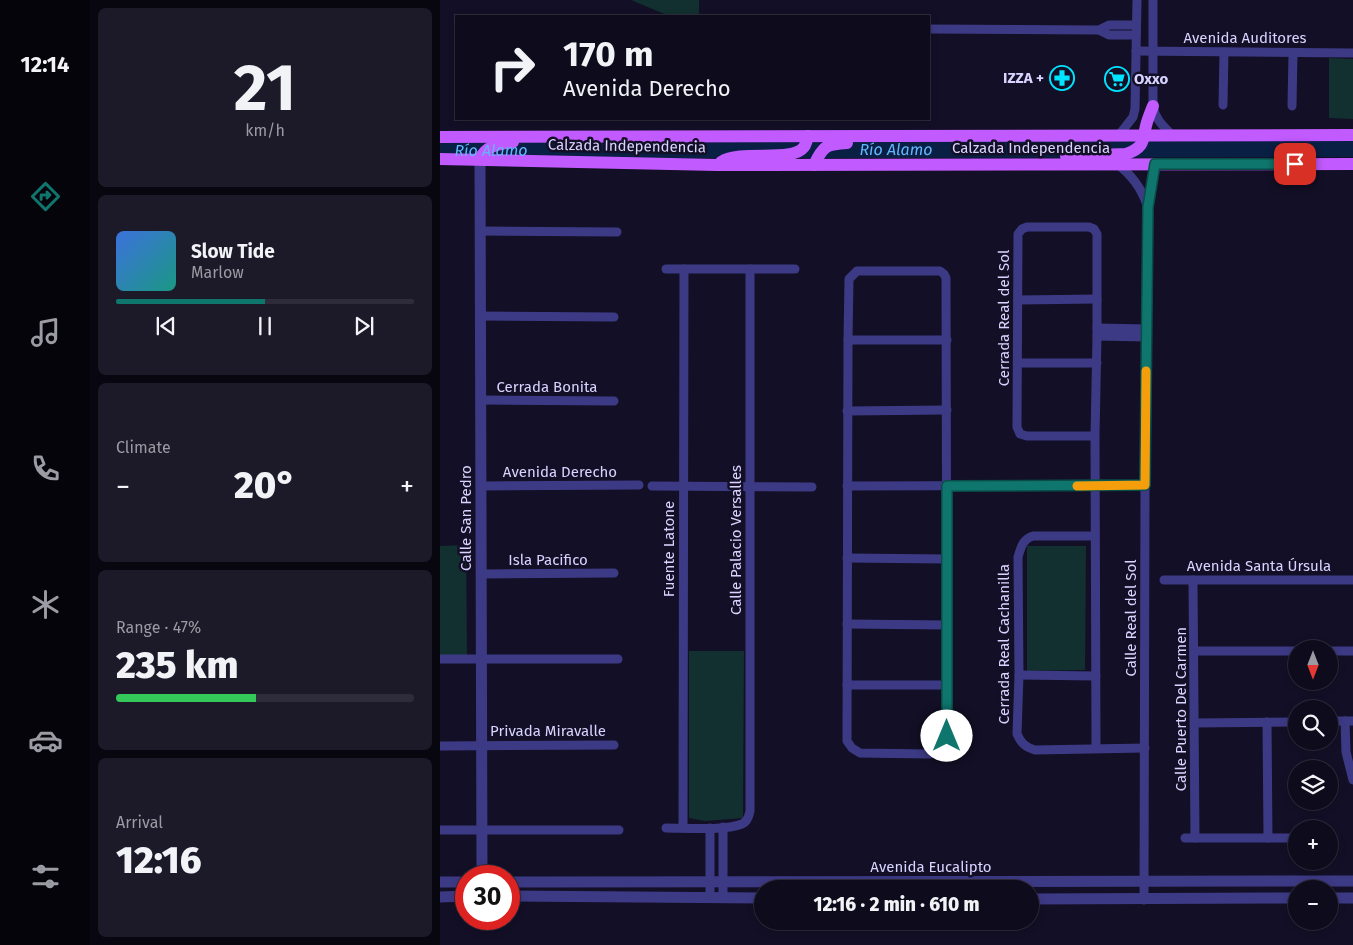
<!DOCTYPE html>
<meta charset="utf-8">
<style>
body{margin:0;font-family:"Fira Sans",sans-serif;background:#1c1929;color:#f1f3f6;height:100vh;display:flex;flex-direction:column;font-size:19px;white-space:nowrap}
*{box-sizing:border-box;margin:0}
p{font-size:16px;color:#9b9ba3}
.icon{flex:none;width:28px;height:28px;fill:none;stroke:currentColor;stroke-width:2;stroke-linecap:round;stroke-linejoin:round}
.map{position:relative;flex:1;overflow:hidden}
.drawer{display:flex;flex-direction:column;gap:8px;padding:8px;background:#08060f;width:350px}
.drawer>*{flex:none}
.guide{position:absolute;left:15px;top:15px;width:475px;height:105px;border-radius:0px;box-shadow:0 2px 8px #0003,0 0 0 1px #2e2b3b;background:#0e0b1c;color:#f1f3f6;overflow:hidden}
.needle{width:32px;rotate:180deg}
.fabs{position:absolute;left:848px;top:640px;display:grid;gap:10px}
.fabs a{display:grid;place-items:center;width:50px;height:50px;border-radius:50%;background:#0e0b1c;box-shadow:0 2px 8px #0003,0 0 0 1px #2e2b3b;font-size:25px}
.speed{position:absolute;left:15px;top:865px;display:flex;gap:10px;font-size:25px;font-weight:700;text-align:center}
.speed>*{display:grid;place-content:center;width:65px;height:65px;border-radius:50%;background:#0e0b1c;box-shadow:0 2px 8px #0003,0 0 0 1px #2e2b3b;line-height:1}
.speed .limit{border:8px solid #d22;background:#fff;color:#111}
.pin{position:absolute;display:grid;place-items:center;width:42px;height:42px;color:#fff;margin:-21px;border-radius:10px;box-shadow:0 2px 8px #0006}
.me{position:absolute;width:55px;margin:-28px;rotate:0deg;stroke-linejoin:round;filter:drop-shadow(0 0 4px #0008)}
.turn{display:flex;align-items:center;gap:18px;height:105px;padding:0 25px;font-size:22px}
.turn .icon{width:65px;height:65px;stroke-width:2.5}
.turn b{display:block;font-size:35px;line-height:42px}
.big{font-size:38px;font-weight:800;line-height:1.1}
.drawer .card{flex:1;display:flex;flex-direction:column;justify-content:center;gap:8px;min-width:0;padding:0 18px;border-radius:8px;background:#1c1929}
.drawer .dial{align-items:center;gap:0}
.dial b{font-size:65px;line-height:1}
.song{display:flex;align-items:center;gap:15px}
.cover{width:60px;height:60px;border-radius:8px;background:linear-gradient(135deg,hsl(220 70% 55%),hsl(170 70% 35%))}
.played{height:5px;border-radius:2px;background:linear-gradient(90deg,#0f766e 50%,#2e2b3b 50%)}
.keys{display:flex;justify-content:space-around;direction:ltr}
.heat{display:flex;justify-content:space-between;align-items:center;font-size:28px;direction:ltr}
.charge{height:8px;border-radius:4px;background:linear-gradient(90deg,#34c759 47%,#2e2b3b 0)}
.trip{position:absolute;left:314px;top:880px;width:285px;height:50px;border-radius:25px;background:#0e0b1c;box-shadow:0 2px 8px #0003,0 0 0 1px #2e2b3b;font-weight:800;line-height:50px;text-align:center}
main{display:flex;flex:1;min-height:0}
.menu{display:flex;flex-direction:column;width:90px;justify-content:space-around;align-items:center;background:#06040b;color:#9b9ba3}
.menu .icon{width:35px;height:35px}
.menu .selected{color:#0f766e}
.menu b{font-size:22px;color:#f1f3f6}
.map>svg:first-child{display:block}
</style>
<main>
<nav class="menu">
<b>12:14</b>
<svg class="icon selected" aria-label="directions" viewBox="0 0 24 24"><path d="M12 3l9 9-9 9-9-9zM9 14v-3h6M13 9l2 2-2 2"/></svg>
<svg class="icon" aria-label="music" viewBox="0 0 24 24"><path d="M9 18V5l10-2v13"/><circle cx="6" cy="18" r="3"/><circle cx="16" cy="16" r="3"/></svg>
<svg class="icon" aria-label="phone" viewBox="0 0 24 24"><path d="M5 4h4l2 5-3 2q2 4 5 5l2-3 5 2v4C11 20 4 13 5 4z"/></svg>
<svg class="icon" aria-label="climate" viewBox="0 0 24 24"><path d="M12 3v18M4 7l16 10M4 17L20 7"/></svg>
<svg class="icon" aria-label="car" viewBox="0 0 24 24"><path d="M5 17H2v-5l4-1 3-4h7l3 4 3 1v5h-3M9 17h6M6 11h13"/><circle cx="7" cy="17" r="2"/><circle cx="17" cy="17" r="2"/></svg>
<svg class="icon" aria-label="filters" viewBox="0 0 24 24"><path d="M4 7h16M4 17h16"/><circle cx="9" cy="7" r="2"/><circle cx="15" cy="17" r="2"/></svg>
</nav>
<section class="drawer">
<div class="card dial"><b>21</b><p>km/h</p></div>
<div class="card">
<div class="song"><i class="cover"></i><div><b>Slow Tide</b><p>Marlow</p></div></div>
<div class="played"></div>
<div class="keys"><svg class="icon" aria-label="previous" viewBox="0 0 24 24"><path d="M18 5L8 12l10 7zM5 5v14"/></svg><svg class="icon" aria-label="pause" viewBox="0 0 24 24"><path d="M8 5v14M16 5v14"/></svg><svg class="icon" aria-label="next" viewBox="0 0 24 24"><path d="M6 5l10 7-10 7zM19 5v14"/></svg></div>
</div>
<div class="card"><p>Climate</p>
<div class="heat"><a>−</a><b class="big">20°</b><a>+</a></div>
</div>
<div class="card"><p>Range · 47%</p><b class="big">235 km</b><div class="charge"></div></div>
<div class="card"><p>Arrival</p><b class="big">12:16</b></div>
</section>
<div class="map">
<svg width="913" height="945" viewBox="0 0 913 945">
<rect width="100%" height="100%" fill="#130f26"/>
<!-- green -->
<g fill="#12302f">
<polygon points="191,0 259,0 259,16 229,16"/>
<polygon points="889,58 913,59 913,119 889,118"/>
<polygon points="26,545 27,655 0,655 0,546"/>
<polygon points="587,546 646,546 645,670 587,671"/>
<polygon points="249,651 304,651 303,818 265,821 249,818"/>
</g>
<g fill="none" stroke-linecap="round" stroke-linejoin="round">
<!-- river -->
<path stroke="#0a1f44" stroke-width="18" id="s1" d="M0 150 913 148"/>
<!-- minor -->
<g stroke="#3d3a85" stroke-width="9">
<path d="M713 0V106C715 119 723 126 732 135"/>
<polyline points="489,29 659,30 669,25 696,25"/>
<polyline points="659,30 669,35 696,35"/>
<polyline points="696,51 913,53"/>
<polyline points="783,105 784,52"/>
<polyline points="852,106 853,53"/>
<polyline points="679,135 693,117 695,109 697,0"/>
<path d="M677 164C692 175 701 187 707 205"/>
<polyline points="40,231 177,232"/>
<polyline points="226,269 355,269"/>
<polygon points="417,271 500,271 504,274 506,278 507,736 500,749 490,754 420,753 412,748 407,741 408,340 409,279"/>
<polyline points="578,300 657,299"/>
<polyline points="40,316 174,317"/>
<polyline points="657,328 707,329"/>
<polyline points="657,336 707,337"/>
<polyline points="408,340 507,340"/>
<polyline points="578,363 657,363"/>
<polyline points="40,400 174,401"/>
<polyline points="407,411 507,410"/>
<polyline points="655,436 587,436 580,434 577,427 578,234 582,229 587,227 649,227 654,229 657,234 657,336 655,436 656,748"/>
<polyline points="41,486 199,485"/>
<polyline points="212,486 372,487"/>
<polyline points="407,486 705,485"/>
<path d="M655 536H593C583 539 581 547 578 557L579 675 577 734C581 743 585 747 595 750L705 748"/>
<polyline points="407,558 507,559"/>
<polyline points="41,574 174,573"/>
<polyline points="724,580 913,580"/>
<polyline points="753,580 755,838"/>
<polyline points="407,624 507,625"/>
<polyline points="754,651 856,651"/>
<polyline points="889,651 913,651"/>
<polyline points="0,659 178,659"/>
<polyline points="579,675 656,676"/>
<polyline points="407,685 507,685"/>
<polyline points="889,721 913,721"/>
<polyline points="905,721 906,752 913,780"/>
<polyline points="827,722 828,838"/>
<polyline points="755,723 856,722"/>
<polyline points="0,746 174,745"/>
<polyline points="283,827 283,897"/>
<path d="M226 828C246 828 284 831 302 824 307 822 309 816 310 811V269"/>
<polyline points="243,828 244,269"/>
<polyline points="270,828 270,897"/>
<polyline points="0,830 179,830"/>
<polyline points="745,838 856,838"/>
<polyline points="704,900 705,485 708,207 715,164"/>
</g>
<!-- tertiary -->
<g stroke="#3d3a85" stroke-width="11">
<polyline points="40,159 42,876"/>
<polyline points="0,882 26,882"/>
<path d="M69 882C350 880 632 883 913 881"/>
<polyline points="69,896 322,898"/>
<polyline points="0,897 26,896"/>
<polyline points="889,898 913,898"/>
<polyline points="590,899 856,898"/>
</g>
<!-- primary -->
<g stroke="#c25bff" stroke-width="12">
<polyline points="0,137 913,135"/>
<path d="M626 156 686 154C707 147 702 138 707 122 709 116 711 111 713 106"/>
<polyline points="0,159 277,165 913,164"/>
<path d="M40 159C46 145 60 144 73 142"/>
<path d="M281 162C302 149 352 163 364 147 366 144 367 140 368 136"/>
<path d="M374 165C383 146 386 144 407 143"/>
</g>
</g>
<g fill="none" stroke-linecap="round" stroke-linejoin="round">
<defs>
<polyline id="route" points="507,736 507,486 705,485 708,207 715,164 855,164"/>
</defs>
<!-- route casing -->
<use href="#route" stroke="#0a4d48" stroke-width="12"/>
<!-- route -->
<use href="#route" stroke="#0f766e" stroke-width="9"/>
<!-- slow -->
<polyline stroke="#f59e0b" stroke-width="9" points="637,486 705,485 706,371"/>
</g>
<!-- icons -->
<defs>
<symbol id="pharmacy-ring" viewBox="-11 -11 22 22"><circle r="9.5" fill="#130f26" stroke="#00e5ff" stroke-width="1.5"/><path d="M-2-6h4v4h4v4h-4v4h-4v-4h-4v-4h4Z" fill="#00e5ff"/></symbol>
<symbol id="supermarket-ring" viewBox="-11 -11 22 22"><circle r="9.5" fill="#130f26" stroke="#00e5ff" stroke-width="1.5"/><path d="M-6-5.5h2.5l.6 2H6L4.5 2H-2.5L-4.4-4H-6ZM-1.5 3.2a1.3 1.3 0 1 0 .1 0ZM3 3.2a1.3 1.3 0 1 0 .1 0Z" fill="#00e5ff"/></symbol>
</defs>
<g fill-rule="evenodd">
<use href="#pharmacy-ring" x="608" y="64" width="28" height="28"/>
<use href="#supermarket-ring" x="663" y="65" width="28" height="28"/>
</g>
<g text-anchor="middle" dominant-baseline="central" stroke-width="5" stroke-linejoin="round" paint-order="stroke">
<!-- street labels -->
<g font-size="15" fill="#d9d4ff" stroke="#130f26">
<text x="805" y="38">Avenida Auditores</text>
<text transform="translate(187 146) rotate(1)">Calzada Independencia</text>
<text x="591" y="148">Calzada Independencia</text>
<text transform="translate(564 318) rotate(-90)">Cerrada Real del Sol</text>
<text x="107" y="387">Cerrada Bonita</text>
<text x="120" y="472">Avenida Derecho</text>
<text transform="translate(26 518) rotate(-90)">Calle San Pedro</text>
<text transform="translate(296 540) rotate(-90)">Calle Palacio Versalles</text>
<text transform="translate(229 549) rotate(-90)">Fuente Latone</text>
<text x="108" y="560">Isla Pacifico</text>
<text x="819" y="566">Avenida Santa Úrsula</text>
<text transform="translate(691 618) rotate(-90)">Calle Real del Sol</text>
<text transform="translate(564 644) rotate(-90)">Cerrada Real Cachanilla</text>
<text transform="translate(741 709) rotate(-90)">Calle Puerto Del Carmen</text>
<text x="108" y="731">Privada Miravalle</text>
<text x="491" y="867">Avenida Eucalipto</text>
</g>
<!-- poi labels -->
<g font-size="15" font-weight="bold" fill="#d9d4ff" stroke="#130f26" text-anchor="end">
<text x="604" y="78">IZZA +</text>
<text x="694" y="79" text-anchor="start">Oxxo</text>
</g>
<!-- water labels -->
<g font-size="16" font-style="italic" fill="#62b6ff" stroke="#130f26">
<text stroke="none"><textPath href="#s1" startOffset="456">Río Alamo</textPath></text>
<text stroke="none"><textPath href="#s1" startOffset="51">Río Alamo</textPath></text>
</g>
</g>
</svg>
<div class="fabs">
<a><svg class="needle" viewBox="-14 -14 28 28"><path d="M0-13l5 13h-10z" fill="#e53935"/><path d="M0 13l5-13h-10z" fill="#9b9ba3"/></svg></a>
<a><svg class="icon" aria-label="search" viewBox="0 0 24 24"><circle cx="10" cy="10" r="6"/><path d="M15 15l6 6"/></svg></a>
<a><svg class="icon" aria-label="layers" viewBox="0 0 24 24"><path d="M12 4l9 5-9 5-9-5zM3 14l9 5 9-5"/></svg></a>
<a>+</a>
<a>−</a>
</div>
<div class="speed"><div class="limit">30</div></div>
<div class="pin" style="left:855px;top:164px;background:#d93025"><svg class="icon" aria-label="arrive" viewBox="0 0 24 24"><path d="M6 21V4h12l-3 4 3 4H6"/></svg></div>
<svg class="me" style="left:507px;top:736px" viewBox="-20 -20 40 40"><circle r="19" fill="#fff"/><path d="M0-13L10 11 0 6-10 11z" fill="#0f766e"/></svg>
<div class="trip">12:16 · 2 min · 610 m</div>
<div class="guide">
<div class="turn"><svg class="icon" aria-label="right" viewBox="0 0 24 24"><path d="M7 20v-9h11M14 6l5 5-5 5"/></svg><div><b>170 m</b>Avenida Derecho</div></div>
</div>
</div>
</main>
